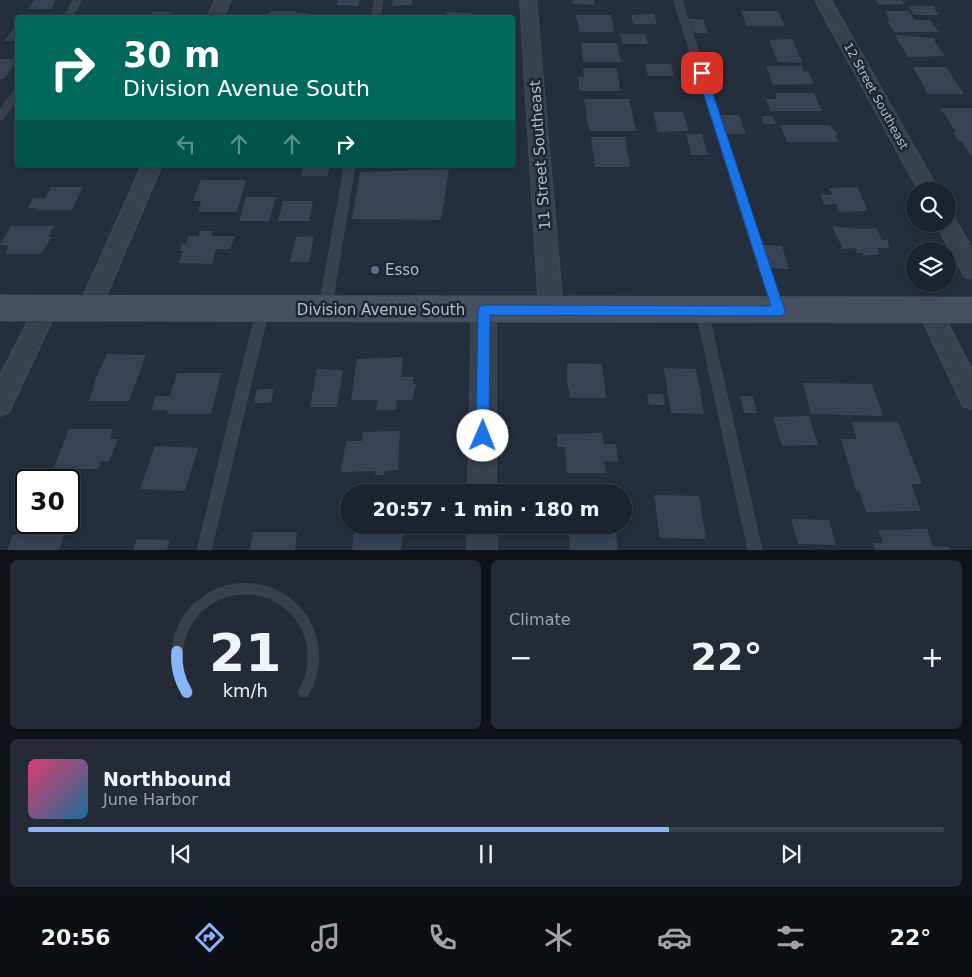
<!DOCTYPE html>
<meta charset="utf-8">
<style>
body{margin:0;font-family:"DejaVu Sans",sans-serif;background:#242b36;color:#f1f3f6;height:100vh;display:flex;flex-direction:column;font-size:19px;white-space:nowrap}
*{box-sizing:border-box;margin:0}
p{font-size:16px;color:#a0a4aa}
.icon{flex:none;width:28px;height:28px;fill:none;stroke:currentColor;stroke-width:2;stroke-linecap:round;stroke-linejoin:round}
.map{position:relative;height:550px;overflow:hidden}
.drawer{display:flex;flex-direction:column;gap:10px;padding:10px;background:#0f1319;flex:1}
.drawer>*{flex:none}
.top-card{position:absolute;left:15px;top:15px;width:500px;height:152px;border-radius:5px;box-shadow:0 2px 12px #0003,0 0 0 1px #39404a;background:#00695c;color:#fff;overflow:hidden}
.tools{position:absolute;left:906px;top:182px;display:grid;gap:10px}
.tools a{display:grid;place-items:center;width:50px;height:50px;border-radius:50%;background:#1b232e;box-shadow:0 2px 12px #0003,0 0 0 1px #39404a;font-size:25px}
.speed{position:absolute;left:15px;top:469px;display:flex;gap:10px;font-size:25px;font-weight:700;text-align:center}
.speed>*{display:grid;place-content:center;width:65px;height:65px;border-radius:50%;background:#1b232e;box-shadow:0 2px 12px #0003,0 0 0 1px #39404a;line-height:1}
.speed .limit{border:2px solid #111;border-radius:8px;background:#fff;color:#111}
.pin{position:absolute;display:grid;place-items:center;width:42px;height:42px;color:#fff;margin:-21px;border-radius:10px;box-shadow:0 2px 8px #0006}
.me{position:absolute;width:55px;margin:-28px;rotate:1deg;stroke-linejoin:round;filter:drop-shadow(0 0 4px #0008)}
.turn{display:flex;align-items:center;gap:18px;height:105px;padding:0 25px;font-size:22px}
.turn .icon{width:65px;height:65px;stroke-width:2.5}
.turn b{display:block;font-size:35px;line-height:42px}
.lanes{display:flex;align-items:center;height:48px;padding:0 25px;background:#0003;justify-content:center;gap:25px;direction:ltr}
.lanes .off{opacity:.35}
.big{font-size:38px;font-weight:700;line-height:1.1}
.drawer .tile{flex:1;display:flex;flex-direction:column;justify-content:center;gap:8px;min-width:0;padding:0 18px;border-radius:8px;background:#242b36}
.drawer .dial{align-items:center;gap:0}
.dial svg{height:130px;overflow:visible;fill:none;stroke:#39404a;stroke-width:7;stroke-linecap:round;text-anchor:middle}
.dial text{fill:#f1f3f6;stroke:none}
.song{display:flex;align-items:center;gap:15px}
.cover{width:60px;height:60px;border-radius:8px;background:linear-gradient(135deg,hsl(340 70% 55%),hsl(200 70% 35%))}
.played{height:5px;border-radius:2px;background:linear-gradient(90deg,#8ab4f8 70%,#39404a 70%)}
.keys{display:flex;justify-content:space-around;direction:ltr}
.heat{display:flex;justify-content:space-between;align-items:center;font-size:28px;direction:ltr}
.drawer .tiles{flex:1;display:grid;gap:10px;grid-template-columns:1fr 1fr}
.tile:last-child{grid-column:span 2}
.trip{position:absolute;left:340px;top:484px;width:292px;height:50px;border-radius:25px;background:#1b232e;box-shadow:0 2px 12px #0003,0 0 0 1px #39404a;font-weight:700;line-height:50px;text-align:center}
.tab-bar{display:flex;height:80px;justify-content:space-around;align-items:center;background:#0b0e12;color:#a0a4aa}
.tab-bar .icon{width:35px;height:35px}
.tab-bar .current{color:#8ab4f8}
.tab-bar b{font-size:22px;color:#f1f3f6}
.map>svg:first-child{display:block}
</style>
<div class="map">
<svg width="972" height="550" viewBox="0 0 972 550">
<rect width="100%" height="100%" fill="#242f3e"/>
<!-- building -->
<g fill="#364354">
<polygon points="34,0 56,0 51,9 28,9"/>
<polygon points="338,0 360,0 358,6 337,5"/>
<polygon points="393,0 412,0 412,5 392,6"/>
<polygon points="572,0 594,0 595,5 573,4"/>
<polygon points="876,0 902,0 905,4 879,5"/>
<polygon points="908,6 933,6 939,15 914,15"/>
<polygon points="270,11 297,11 296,13 307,13 306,18 267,18"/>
<polygon points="741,11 778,11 785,26 747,26"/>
<polygon points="885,11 908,11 915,20 930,20 939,32 894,32 887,21 890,21"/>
<polygon points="152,12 172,12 169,18 139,18 140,15 150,15"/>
<polygon points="446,12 472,13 472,18 445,18"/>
<polygon points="48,14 46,18 24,18 26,15"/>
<polygon points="654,14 657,24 633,24 631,15"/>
<polygon points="576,15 611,15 614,32 579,32"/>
<polygon points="689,19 703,19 708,33 694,33"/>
<polygon points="15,27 18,27 18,41 4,41"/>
<polygon points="620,34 645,34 648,44 623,44"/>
<polygon points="895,35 933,38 945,56 908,57"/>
<polygon points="792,39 803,63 778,62 769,40"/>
<polygon points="581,43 617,43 621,62 583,62"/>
<polygon points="0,59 18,59 4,79 0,79"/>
<polygon points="645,64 671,64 674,76 648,76"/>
<polygon points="766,66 802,66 804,72 808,71 814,84 773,85"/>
<polygon points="913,67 946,67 964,94 928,94"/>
<polygon points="583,68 617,68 620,91 580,91 578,77 584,77"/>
<polygon points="775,93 814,93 822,111 770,111 766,99 777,99"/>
<polygon points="584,99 629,99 636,131 589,131"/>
<polygon points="940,108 972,108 972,157 961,141 959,141 953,132 956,132"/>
<polygon points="653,112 683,112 689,131 658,132"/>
<polygon points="720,115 739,115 746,134 726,134"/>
<polygon points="761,116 772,116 776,124 764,124"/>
<polygon points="780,125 830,125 838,135 835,135 838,142 787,142"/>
<polygon points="686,134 702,134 708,155 691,155"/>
<polygon points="591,137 625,137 630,167 595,167"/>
<polygon points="304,165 330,165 328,176 301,176"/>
<polygon points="449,169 441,220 352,219 360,172"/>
<polygon points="201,180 246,180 237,212 198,212 201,201 193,201"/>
<polygon points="51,187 83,187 72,210 36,210 37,208 28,208 33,198 45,198"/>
<polygon points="857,187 868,211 839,212 836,204 824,205 820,194 832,195 829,188"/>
<polygon points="246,197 276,197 269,221 239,221"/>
<polygon points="283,201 313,201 309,221 278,221"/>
<polygon points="11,226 54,226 48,237 52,237 40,254 5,254 9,246 0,245"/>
<polygon points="832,226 861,229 876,228 882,240 887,240 890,248 877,248 880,254 864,256 862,253 857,253 855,248 843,249"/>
<polygon points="200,231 213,231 211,236 235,236 230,249 216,249 212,264 179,263 183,251 179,251 182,244 186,244 189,236 198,236"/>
<polygon points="314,236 309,262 290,262 296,237"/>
<polygon points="763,245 782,246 789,269 770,268"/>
<polygon points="107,354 146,355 129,401 89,401 95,385 93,385"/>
<polygon points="403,357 401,377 413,377 413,384 416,384 412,400 397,400 396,410 376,410 378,400 351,400 357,359"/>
<polygon points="567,363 602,364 606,398 570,398 567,380"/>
<polygon points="664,368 696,369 704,414 671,413"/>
<polygon points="317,369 343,370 337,407 310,407"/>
<polygon points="177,373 221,373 211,414 167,414 168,410 151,410 156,396 170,396"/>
<polygon points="803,383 872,384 883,416 811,414"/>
<polygon points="257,389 274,389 271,403 254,403"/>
<polygon points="647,394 663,394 665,405 649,405"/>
<polygon points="740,396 753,396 757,413 744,413"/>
<polygon points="809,416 818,445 782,446 773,417"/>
<polygon points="851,422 898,422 922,484 911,484 921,511 866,512 859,491 856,491 841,439 857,439"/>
<polygon points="69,429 113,429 110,439 118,439 109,461 101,461 98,469 53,469"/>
<polygon points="400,431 398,470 385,471 384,475 375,475 376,471 341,472 346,441 362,441 363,432"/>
<polygon points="602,433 604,444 616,444 618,462 604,461 606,473 567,473 565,447 557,447 557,434"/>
<polygon points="155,446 198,448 185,491 140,489"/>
<polygon points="654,495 699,496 706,539 660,538"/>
<polygon points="791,519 829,520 836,545 798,544"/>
<polygon points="27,522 69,522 59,550 7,550 13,534 23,534"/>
<polygon points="355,525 403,525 401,550 352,550"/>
<polygon points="568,525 615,525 618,550 570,550"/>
<polygon points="927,529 933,546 949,547 950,550 875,550 873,543 883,543 878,530"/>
<polygon points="253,532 297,532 295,550 250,550"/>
<polygon points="137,539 170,540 167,550 133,550"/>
</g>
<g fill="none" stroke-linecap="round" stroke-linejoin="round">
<defs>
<g id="lane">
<polygon points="74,0 82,0 71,18 63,18"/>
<polygon points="375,0 383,0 380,18 372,18"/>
<polygon points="674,0 682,0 784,310 782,314 778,315 774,314 772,310"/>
<polygon points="18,88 18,98 3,119 0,120 0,110 15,89"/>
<polygon points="345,165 355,165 331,310 329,314 325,315 321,314 319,310"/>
<polygon points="263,304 267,305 269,309 211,550 197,550 257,309 259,305"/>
<polygon points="702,306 706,307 708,311 762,550 748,550 696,311 698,307"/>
</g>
<g id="street">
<polygon points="215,0 231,0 223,18 207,18"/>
<polygon points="520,0 536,0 563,310 559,317 551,320 543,317 539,310"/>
<polygon points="815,0 831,0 939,191 919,191"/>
<polygon points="142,165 162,165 98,315 90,318 82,315 78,308"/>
<polygon points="948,216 954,218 972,248 972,279 964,276 936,224 948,224"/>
<polygon points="46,298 54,301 58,308 9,412 0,416 0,376 38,301"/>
<polygon points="484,300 492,303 496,310 496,492 468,492 472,310 476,303"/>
<polygon points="930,301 938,304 972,370 972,409 963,406 918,311 922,304"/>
<polygon points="468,525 496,525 497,550 467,550"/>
</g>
<polygon id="secondary" points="0,295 972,297 972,323 0,321"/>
</defs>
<!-- lane casing -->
<use href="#lane" stroke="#414a57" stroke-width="1"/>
<!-- street casing -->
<use href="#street" stroke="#414a57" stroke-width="2"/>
<!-- secondary casing -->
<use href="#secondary" stroke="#414a57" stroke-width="1"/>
<!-- lane -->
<use href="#lane" fill="#38414e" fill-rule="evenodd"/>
<!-- street -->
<use href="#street" fill="#38414e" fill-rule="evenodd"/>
<!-- secondary -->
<use href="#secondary" fill="#465061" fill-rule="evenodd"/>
</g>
<!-- route -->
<polygon fill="#1a73e8" stroke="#114b97" points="702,70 706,73 785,311 783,315 779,316 490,315 489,436 488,441 483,443 478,441 476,436 478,310 480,306 484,305 771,306 697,73"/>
<!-- markers -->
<circle fill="#5c6f8a" stroke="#1d2633" stroke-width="2" cx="375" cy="270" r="5"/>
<g text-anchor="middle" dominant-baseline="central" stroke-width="5" stroke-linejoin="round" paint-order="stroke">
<!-- far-street labels -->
<g font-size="12" fill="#b4bcc9" stroke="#1d2633">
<text transform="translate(876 96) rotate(61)">12 Street Southeast</text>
</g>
<!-- street labels -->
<g font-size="15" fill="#b4bcc9" stroke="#1d2633">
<text transform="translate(540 155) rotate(-94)">11 Street Southeast</text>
<text x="381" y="310">Division Avenue South</text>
</g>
<!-- poi labels -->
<g font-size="15" fill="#b4bcc9" stroke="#1d2633" text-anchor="start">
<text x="385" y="270">Esso</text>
</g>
</g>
</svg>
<div class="tools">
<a><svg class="icon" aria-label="search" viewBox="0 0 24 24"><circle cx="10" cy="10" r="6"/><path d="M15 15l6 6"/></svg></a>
<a><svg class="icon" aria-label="layers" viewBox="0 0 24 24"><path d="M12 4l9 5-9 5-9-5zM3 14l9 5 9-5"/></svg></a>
</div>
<div class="speed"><div class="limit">30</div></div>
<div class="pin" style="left:702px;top:73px;background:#d93025"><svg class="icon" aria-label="arrive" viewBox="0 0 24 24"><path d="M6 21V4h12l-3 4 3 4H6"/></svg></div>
<svg class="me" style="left:483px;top:436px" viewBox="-20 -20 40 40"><circle r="19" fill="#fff"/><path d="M0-13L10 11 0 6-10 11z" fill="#1a73e8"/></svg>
<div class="trip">20:57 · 1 min · 180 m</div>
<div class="top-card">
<div class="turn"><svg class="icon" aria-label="right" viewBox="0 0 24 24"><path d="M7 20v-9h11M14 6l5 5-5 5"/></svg><div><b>30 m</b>Division Avenue South</div></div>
<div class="lanes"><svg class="icon off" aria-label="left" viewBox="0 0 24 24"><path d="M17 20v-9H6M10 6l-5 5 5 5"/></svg><svg class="icon off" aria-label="ahead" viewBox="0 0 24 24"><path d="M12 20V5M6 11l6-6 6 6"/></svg><svg class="icon off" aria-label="ahead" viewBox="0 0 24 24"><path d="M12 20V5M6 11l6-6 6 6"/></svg><svg class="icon" aria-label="right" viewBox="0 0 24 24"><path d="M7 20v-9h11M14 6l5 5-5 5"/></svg></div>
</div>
</div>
<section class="drawer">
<div class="tiles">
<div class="tile dial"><svg viewBox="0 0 100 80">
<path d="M14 69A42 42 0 1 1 86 69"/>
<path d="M14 69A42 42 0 0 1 8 44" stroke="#8ab4f8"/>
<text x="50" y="56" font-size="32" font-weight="700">21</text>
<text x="50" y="72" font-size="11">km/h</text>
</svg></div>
<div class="tile"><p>Climate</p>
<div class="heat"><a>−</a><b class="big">22°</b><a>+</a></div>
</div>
<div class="tile">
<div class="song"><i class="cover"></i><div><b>Northbound</b><p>June Harbor</p></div></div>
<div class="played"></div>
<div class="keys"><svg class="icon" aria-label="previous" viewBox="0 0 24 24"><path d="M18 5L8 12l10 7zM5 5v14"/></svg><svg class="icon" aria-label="pause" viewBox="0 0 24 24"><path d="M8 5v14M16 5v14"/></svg><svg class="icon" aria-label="next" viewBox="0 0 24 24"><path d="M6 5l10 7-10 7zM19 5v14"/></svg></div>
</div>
</div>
</section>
<nav class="tab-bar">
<b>20:56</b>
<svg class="icon current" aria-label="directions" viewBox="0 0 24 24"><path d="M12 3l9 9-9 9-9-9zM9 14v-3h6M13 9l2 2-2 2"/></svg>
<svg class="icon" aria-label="music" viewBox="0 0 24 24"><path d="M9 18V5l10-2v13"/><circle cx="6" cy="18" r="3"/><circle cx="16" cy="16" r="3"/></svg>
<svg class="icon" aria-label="phone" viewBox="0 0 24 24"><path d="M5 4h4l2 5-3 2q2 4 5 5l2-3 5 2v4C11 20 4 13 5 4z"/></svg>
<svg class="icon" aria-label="climate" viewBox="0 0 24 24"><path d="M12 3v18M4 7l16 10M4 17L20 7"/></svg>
<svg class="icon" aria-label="car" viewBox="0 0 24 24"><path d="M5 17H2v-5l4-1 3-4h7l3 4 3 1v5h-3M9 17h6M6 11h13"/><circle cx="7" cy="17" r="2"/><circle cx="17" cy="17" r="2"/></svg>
<svg class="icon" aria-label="filters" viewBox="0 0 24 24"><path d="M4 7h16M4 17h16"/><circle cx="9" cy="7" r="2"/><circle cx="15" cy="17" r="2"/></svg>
<b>22°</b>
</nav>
